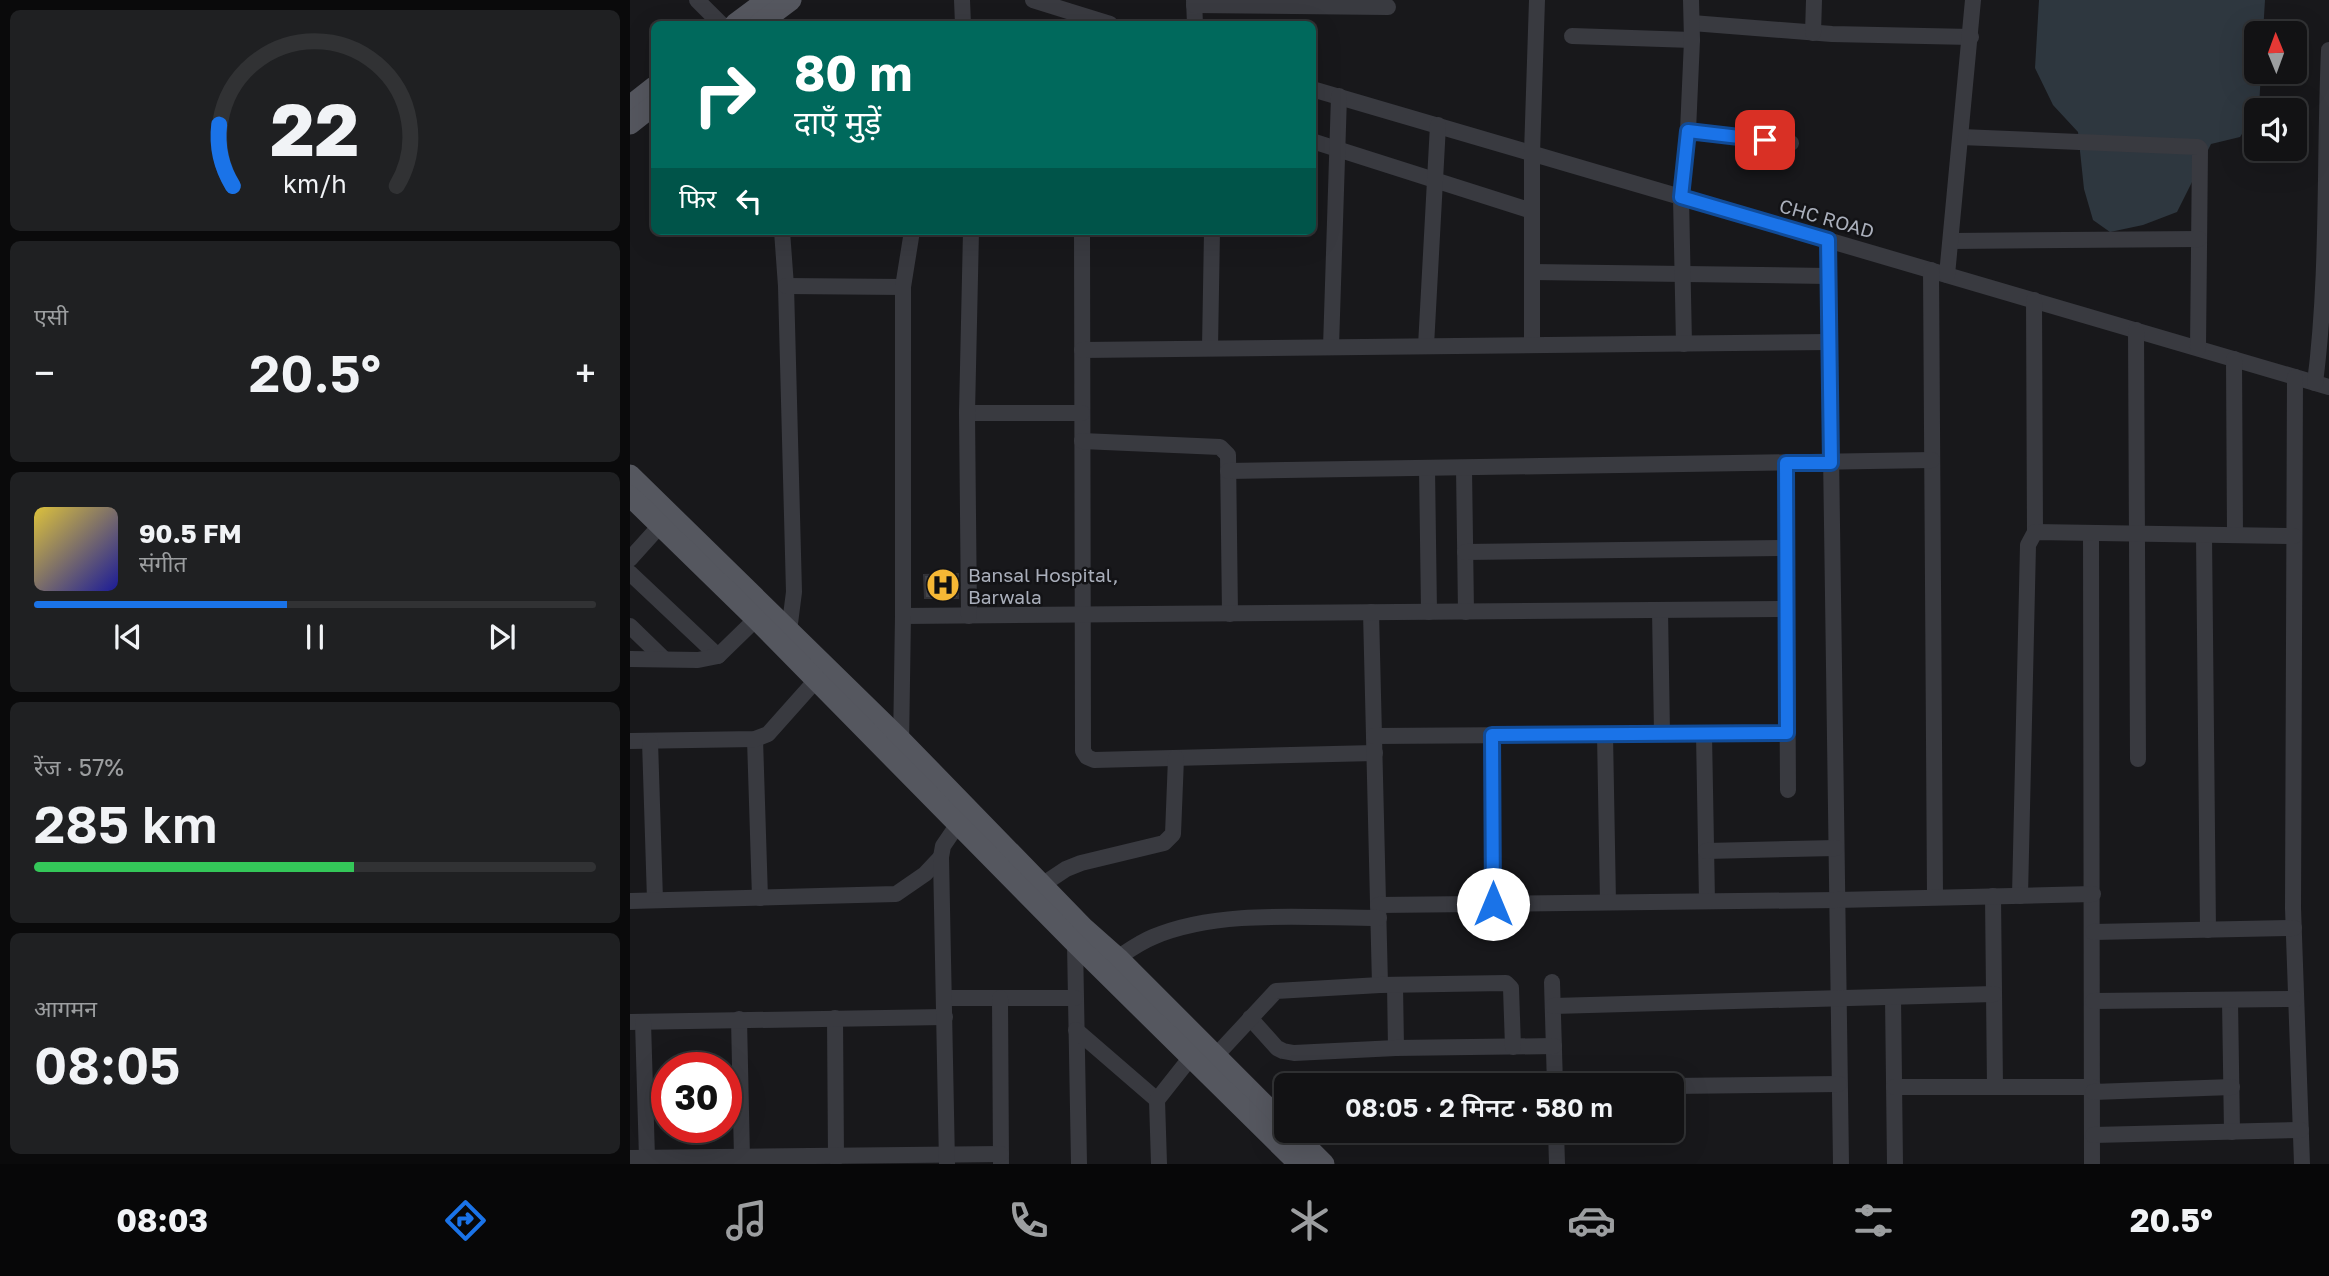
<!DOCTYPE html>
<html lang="hi">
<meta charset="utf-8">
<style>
body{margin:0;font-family:"Golos Text","Noto Sans Devanagari",sans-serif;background:#1f2022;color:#f1f3f6;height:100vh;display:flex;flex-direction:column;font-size:26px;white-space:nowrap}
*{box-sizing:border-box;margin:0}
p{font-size:23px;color:#9c9ea0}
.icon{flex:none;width:38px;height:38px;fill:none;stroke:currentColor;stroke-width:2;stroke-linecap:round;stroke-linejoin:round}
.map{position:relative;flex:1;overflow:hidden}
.side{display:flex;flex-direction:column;gap:10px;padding:10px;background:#0a0a0b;width:630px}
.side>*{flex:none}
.hud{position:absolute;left:21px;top:21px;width:665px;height:214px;border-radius:10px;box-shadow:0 7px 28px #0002,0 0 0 2px #313234;background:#00695c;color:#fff;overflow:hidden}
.needle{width:46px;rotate:359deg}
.controls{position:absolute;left:1614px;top:21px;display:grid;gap:14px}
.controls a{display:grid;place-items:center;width:63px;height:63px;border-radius:10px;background:#121214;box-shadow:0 7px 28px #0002,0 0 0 2px #313234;font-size:35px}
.speed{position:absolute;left:21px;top:1052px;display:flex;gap:14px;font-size:35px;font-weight:700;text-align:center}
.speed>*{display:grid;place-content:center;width:91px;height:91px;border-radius:50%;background:#121214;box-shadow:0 7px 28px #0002,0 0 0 2px #313234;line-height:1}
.speed .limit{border:10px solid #d22;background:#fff;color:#111}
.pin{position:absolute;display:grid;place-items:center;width:60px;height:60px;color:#fff;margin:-30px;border-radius:14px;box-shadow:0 4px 10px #0006}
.me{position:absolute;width:77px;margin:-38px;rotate:0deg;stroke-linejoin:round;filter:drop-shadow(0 0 5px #0008)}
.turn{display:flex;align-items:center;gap:24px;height:147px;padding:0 28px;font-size:32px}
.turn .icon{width:91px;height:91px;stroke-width:2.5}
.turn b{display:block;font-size:49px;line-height:60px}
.then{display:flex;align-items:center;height:66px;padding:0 28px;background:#0003;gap:14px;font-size:26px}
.big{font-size:52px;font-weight:600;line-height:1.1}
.side .widget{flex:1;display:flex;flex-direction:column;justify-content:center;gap:10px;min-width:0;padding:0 24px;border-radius:10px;background:#1f2022}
.side .dial{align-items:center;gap:0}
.dial svg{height:182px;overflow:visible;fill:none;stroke:#313234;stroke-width:7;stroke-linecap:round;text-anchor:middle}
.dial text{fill:#f1f3f6;stroke:none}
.song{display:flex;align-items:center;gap:21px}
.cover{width:84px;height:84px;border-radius:10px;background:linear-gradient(135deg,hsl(50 70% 55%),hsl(240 70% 35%))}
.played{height:7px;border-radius:4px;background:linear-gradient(90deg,#1a73e8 45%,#313234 45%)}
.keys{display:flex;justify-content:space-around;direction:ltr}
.heat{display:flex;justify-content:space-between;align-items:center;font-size:38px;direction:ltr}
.charge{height:10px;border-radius:5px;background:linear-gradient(90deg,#34c759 57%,#313234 0)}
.trip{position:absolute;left:644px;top:1073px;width:410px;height:70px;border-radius:10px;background:#121214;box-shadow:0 7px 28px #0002,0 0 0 2px #313234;font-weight:600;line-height:70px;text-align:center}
.dock{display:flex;height:112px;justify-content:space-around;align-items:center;background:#070708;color:#9c9ea0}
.dock .icon{width:49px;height:49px}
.dock .on{color:#1a73e8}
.dock b{font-size:32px;color:#f1f3f6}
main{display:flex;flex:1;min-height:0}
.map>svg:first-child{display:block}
</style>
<main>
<section class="side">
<div class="widget dial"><svg viewBox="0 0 100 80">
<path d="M14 69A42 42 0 1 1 86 69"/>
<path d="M14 69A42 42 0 0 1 8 42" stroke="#1a73e8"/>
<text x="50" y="56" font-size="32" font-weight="700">22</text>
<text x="50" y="72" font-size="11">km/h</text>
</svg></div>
<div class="widget"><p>एसी</p>
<div class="heat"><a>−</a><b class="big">20.5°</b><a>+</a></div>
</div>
<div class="widget">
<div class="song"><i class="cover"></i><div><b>90.5 FM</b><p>संगीत</p></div></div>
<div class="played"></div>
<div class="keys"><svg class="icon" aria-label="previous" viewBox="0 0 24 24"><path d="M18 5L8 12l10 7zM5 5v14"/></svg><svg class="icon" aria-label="pause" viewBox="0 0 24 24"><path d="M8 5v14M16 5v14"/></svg><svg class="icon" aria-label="next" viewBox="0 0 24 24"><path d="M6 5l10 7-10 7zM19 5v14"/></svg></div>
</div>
<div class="widget"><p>रेंज · 57%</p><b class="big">285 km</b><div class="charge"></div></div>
<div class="widget"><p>आगमन</p><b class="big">08:05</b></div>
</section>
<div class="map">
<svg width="1699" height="1164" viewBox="0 0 1699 1164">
<rect width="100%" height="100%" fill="#18181b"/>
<!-- water -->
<polygon fill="#2e373f" points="1409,0 1635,0 1633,33 1626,33 1626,72 1631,72 1629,107 1610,137 1581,144 1547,212 1513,225 1480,232 1463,220 1454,189 1448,132 1423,105 1405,68"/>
<!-- building -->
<polygon fill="#424348" stroke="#323237" stroke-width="2" points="328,574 328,598 295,598 294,575"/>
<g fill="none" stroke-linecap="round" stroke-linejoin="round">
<!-- minor -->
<g stroke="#393a40" stroke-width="16">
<polyline points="67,0 91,24"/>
<polyline points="332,0 333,24"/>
<polyline points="403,0 480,24"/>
<polyline points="564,0 565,24"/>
<polyline points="564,5 758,7"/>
<polyline points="1062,23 1202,34 1341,37"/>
<polyline points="1183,33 1184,0"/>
<polyline points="942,36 1062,40"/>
<polyline points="682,89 1699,387"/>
<polyline points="1058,131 1161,143"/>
<polyline points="1331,137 1568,147 1570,149 1568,348"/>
<polyline points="682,141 902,211"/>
<polyline points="152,231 156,286 164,592 159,631"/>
<polyline points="452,231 453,751 457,757 464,760 745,753"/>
<polyline points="1198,240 1211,1164"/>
<polyline points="1321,241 1569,239"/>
<polyline points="1301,270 1305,897"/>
<polyline points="902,272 1198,276"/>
<polyline points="1317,275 1343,0"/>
<polyline points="156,286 273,287"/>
<polyline points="1404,300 1405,532"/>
<polyline points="1506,330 1508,759"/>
<polyline points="1054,344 1051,197 1058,131 1062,40 1061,0"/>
<polyline points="902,345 902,153 907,0"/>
<polyline points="796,346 808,125"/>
<polyline points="701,347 709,96"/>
<polyline points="580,348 582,231"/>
<polyline points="452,350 1199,342"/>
<polyline points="1604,359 1605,535"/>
<polyline points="1665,377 1663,908 1672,1164"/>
<path d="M1685 383C1699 274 1694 161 1699 50"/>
<polyline points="337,413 452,413"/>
<polyline points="452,441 590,447 598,455 600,614"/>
<polyline points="1156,463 1158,790"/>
<polyline points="797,468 799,612"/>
<polyline points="834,468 836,612"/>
<polyline points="598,471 1302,460"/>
<polyline points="1461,533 1462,1164"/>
<polyline points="1574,535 1578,930"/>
<polyline points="835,552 1156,548"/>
<polyline points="0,559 36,519"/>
<polyline points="0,573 88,656"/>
<polyline points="1030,610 1032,734"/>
<polyline points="741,612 750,985"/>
<polyline points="273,616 1157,609"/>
<polyline points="339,616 337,413 341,231"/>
<polyline points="0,626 34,659"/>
<polyline points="0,659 68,660 88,656 126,619"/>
<polyline points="975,734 978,902"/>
<polyline points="1074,734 1077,901"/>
<polyline points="862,735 863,903"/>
<polyline points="744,736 1157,733"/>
<polyline points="125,739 130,898"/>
<polyline points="0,741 125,739 138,734 187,679"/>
<polyline points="20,741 25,900"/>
<polyline points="271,746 273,616 273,287 282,231"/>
<polyline points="1076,851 1206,848"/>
<polyline points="412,885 436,869 451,863 534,843 543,834 546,758"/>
<polyline points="1363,896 1365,1087"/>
<polyline points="1390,896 1398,545 1405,532 1664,536"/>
<polyline points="0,901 266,894 295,874 311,857"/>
<polyline points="748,905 1207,900 1463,894"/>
<polyline points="1463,932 1664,928"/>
<polyline points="445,943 449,1164"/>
<path d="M481 962C494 954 508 943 523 937 589 909 677 918 749 918"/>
<polyline points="922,982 925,1085"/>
<polyline points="765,985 766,1048"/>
<polyline points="1263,997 1265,1164"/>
<polyline points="315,998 445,998"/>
<polyline points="370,998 371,1164"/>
<polyline points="1600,1000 1602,1132"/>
<polyline points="1463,1001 1666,999"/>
<polyline points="923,1006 1364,994"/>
<polyline points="205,1018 206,1158"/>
<polyline points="620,1018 647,1048 653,1051 664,1053 766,1048 924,1046"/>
<polyline points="109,1019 112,1158"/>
<polyline points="0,1022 315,1017"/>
<polyline points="13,1022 17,1158"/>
<polyline points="446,1030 527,1100"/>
<polyline points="580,1062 646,991 750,985 876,983 881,988 883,1047"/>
<polyline points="1041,1086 1209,1084"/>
<polyline points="1264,1087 1463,1087"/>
<polyline points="1463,1092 1602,1087"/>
<polyline points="926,1130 927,1164"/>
<polyline points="1463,1135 1671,1130"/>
<polyline points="0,1158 371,1154"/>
<polyline points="317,1163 311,857 313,846 328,824"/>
<polyline points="529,1164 527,1100 561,1057"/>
</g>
<!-- major -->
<g stroke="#55575f" stroke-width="21">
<polyline points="105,24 137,0"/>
<polyline points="129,24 161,0"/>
<polyline points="0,106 24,87"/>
<polyline points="0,124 24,105"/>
<polyline points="0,475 271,740 453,927 488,958 656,1126"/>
<polyline points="0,496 126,619 445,943 669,1164"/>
<polyline points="660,1130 694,1164"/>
</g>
</g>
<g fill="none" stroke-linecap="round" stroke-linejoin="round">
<defs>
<polyline id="route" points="863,904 862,735 1157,733 1156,463 1201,463 1198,240 1051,197 1058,131 1135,140"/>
</defs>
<!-- route casing -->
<use href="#route" stroke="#114b97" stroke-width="18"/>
<!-- route -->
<use href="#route" stroke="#1a73e8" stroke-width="12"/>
</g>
<!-- icons -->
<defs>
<symbol id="hospital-disc" viewBox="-11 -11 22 22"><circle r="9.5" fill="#f6b835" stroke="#131316"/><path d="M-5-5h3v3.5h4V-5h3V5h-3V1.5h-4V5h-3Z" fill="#111"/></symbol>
</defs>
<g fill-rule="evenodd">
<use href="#hospital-disc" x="294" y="566" width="38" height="38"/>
</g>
<g text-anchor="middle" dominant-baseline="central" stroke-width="5" stroke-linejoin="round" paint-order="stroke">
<!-- street labels -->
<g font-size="19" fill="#aaafbb" stroke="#131316">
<text transform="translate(1197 218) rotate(16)">CHC ROAD</text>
</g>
<!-- poi labels -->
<g font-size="19" fill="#aaafbb" stroke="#131316" text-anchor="start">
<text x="338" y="574">Bansal Hospital,<tspan x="338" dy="22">Barwala</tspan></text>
</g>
</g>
</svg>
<div class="controls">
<a><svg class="needle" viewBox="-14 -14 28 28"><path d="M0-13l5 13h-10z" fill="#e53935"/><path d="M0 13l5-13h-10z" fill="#9c9ea0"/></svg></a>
<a><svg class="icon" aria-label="sound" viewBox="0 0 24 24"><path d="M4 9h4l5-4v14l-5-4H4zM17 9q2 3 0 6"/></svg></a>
</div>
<div class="speed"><div class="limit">30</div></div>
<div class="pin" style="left:1135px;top:140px;background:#d93025"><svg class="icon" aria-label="arrive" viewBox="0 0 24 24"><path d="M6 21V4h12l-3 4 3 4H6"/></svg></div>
<svg class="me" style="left:863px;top:904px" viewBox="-20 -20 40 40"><circle r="19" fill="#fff"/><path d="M0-13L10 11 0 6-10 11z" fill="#1a73e8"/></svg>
<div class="trip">08:05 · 2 मिनट · 580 m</div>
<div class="hud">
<div class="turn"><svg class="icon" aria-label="right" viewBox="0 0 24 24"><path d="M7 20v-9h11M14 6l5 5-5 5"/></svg><div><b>80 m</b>दाएँ मुड़ें</div></div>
<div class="then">फिर<svg class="icon" aria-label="left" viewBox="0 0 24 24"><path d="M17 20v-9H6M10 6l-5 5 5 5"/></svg></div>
</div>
</div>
</main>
<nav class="dock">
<b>08:03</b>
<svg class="icon on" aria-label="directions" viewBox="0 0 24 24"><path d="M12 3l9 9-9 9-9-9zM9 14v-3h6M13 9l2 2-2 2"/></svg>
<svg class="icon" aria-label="music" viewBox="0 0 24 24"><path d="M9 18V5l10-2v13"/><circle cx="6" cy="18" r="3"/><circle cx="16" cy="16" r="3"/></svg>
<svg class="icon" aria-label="phone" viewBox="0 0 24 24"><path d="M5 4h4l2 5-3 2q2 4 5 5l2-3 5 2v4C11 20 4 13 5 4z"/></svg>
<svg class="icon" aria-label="climate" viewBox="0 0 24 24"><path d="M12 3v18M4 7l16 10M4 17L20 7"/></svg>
<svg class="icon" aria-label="car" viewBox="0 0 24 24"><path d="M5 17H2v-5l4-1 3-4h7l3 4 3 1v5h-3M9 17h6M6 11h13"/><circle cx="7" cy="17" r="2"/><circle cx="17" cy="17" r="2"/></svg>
<svg class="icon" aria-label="filters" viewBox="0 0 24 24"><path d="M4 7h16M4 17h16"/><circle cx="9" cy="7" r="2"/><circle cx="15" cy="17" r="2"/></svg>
<b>20.5°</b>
</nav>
